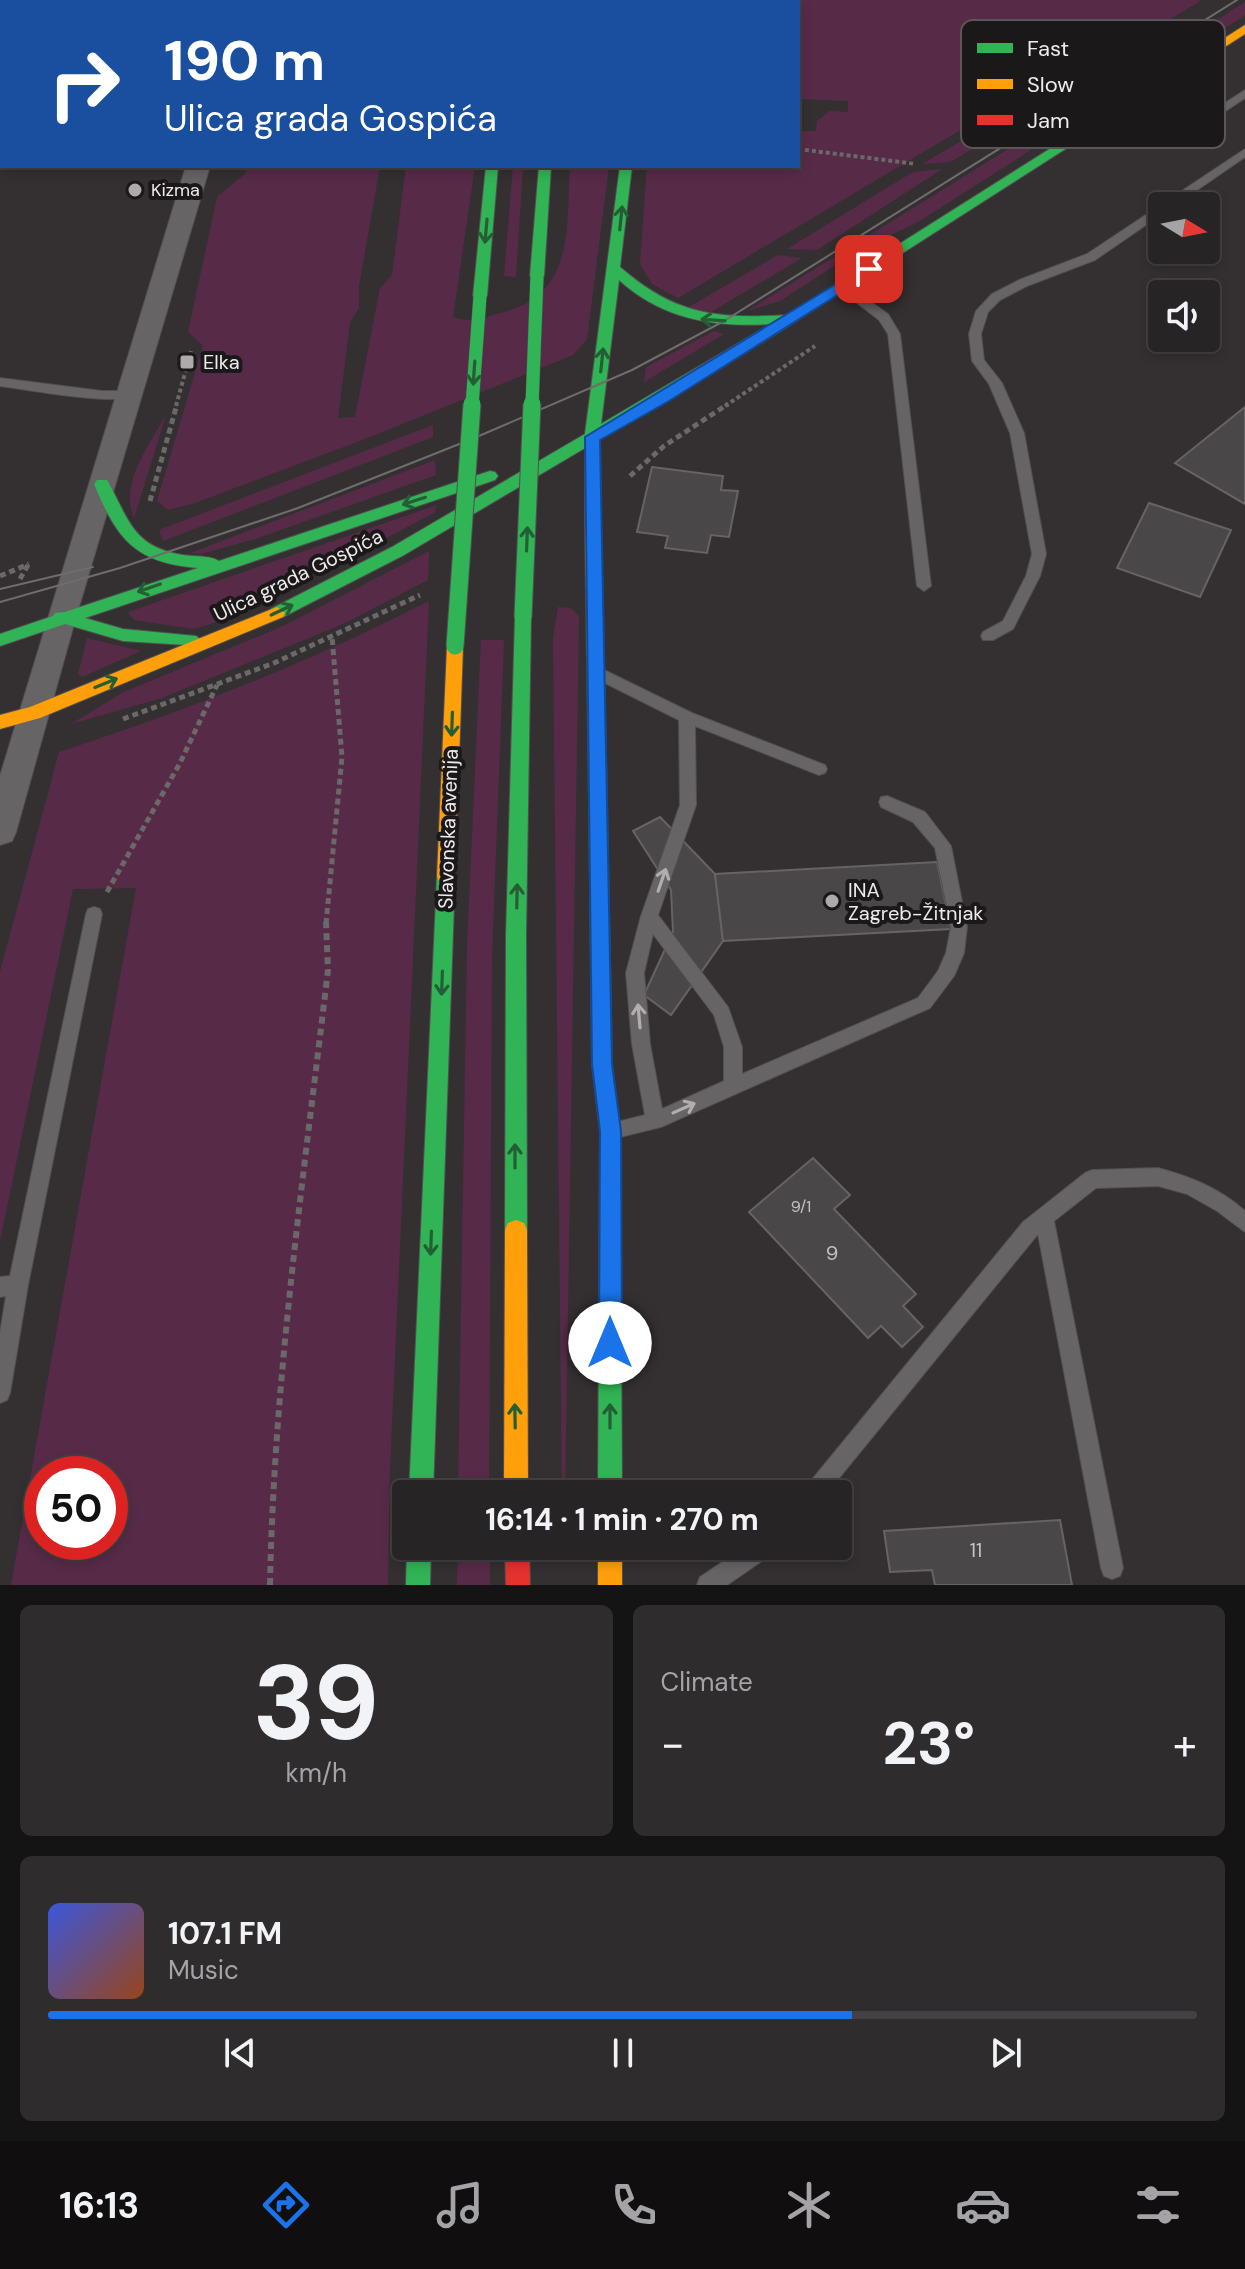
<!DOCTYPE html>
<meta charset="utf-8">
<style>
body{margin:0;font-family:"DM Sans",sans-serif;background:#2f2c2e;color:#f1f3f6;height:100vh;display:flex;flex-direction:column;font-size:30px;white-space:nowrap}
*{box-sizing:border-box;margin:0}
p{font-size:26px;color:#a4a4a7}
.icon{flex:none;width:44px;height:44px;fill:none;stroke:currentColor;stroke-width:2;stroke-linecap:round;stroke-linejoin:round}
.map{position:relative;height:1585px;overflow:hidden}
.side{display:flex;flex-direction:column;gap:20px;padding:20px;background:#151415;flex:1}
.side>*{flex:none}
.banner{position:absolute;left:0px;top:0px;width:800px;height:168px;box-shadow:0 4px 12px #0003,0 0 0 2px #434143;background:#1a4fa0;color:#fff;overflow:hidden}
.needle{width:52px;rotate:100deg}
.tools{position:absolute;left:1148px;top:192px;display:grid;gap:16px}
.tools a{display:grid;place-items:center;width:72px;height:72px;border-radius:8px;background:#272426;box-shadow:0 4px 12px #0003,0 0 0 2px #434143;font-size:40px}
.speed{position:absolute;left:24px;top:1456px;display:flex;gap:16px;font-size:40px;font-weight:700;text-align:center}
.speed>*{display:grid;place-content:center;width:104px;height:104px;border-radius:50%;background:#272426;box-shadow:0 4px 12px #0003,0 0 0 2px #434143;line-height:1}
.speed .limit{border:12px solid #d22;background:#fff;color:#111}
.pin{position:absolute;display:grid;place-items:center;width:68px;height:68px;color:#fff;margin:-34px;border-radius:16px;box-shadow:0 4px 12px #0006}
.me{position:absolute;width:88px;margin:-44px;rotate:0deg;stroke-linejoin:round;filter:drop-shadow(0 0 6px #0008)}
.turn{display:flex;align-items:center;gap:28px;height:168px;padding:0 32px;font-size:36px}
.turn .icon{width:104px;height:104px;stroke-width:2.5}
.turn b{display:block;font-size:56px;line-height:68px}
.big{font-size:60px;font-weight:700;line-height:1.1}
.side .tile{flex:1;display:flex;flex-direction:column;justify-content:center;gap:12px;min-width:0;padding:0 28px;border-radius:12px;background:#2f2c2e}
.side .dial{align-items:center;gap:0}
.dial b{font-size:104px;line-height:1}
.song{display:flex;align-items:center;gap:24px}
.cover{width:96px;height:96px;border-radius:12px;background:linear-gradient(135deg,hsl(230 70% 55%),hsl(20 70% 35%))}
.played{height:8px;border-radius:4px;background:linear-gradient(90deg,#1a73e8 70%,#434143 70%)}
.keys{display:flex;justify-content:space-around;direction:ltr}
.heat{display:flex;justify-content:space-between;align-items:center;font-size:44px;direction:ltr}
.side .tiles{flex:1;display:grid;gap:20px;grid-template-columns:1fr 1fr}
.tile:last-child{grid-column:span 2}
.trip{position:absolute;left:392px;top:1480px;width:460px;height:80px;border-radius:8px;background:#272426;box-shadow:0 4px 12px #0003,0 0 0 2px #434143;font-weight:700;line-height:80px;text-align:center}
.dock{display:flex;height:128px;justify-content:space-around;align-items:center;background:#100e0f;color:#a4a4a7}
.dock .icon{width:56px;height:56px}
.dock .current{color:#1a73e8}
.dock b{font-size:36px;color:#f1f3f6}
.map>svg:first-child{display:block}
</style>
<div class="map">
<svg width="1245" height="1585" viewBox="0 0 1245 1585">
<rect width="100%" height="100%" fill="#343032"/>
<!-- green -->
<g fill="#572b48" fill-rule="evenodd">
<polygon points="613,0 1202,0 1152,30 1137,25 678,298 652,284 640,264 647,166 798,166 800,131 816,131 817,121 830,111 848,112 848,101 798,99 798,2"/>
<polygon points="1245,2 1245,15 1200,44 1189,38"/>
<polygon points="1001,118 1016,123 950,162 922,164"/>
<polygon points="1013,146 1031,150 918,222 857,251 780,301 747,311"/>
<path d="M249 166H380L359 286V308L350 322 338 418 355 417 380 288 392 275 406 166H475L453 317C469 324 485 317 501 313 576 294 566 228 570 166H609L587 339 573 355 370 437 195 503 168 510 157 501 203 346 188 332 217 197 245 174Z"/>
<polygon points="513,166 523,166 516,277 504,276"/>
<polygon points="942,169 817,250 787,249 913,172"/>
<polygon points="778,255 802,258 711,312 687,308"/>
<polygon points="714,331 724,334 644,382 646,367"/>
<path d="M166 415 134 518C119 484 149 446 166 415Z"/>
<polygon points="433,425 433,437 163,541 159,530"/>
<polygon points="435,460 436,475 255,539 201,554 190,553"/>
<polygon points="437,505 434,513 236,616 194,629 134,620 128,612"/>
<polygon points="429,551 428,580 343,624 162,698 71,724 124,692 281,627"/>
<path d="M429 601 390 1468 388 1585H11L136 888 73 889 0 1241V972L59 752C186 711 310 662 429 601ZM42 1474H110V1542H42Z"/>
<polygon points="558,607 571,608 579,616 565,1494 562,1494 553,638"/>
<polygon points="87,638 141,651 82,677 78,674"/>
<polygon points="481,640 504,640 492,957 489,1494 458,1494 467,946"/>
<polygon points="458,1546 490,1546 490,1585 457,1585"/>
</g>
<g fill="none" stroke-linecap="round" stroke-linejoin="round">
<!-- stream -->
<polygon fill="#a45e8a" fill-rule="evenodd" points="323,0 332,0 330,2 322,2"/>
</g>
<!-- building -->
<g fill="#4a4748" stroke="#676365" stroke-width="2">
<polygon points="1245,407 1245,504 1175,463"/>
<polygon points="652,467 723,476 721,490 738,491 729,537 711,535 707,553 665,548 668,536 637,532"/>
<polygon points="1149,503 1231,530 1200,597 1117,568"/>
<polygon points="660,817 715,874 723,941 671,1015 644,995 673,932 671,890 633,831"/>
<polygon points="937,862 951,929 723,941 715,874"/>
<polygon points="813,1158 850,1195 834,1209 916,1294 903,1306 923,1327 902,1347 881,1326 868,1338 749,1212"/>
<polygon points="1060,1520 1072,1585 935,1585 932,1570 890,1572 884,1531"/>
</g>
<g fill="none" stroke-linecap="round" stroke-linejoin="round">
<defs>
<g id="lane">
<polygon points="1245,90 1245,98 1188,136 1180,136 1180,132"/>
<polygon points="1245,149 1245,157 1174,206 1162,206 1162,214 1095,260 1027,286 1000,300 988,312 981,334 984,360 1002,383 1024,433 1046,554 1040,576 1013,629 993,640 983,640 981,636 983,632 1003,621 1026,576 1032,554 1010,433 989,384 972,361 969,334 976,311 992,294 1019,280 1087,254"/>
<polygon points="843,282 888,314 900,334 931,586 924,591 917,586 888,334 879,320 839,289 837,286"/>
<path d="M0 378 102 391H128L135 395C120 407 24 389 0 386Z"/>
<path d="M600 668 692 713 825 765 827 769 825 773 819 775 695 726 696 805 658 915 728 1007 742 1047V1074L918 998 938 971 946 953 951 927 935 848 913 822 881 807 879 802 881 797 887 796 925 812 951 846 967 927 964 953 954 976 930 1008 661 1127 616 1138 609 1136 607 1130 609 1124 645 1115 632 1044 626 973 641 916 680 805 679 720 595 678 592 674ZM653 934 714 1015 724 1047V1081L662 1109 650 1044 644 973Z"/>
<polygon points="94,907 100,909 102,914 28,1285 10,1393 7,1400 0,1403 0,1333 6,1296 0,1297 0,1277 10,1276 86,914 88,909"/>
<path d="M1158 1168C1191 1177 1219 1188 1245 1211V1232L1217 1211 1187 1194 1158 1186 1096 1188 1054 1221 1123 1568 1120 1576 1112 1579 1104 1576 1101 1568 1038 1234 826 1494H802L806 1487 1023 1222 1085 1173 1092 1170Z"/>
<polygon points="746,1546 775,1546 772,1554 727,1585 697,1585 700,1577"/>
</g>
<g id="street">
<polygon points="0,0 11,0 12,2 2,2 0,8"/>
<polygon points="186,166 210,166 76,617 16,832 12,841 0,845 0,776"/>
</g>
<g id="fast">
<rect x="506" y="0" width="12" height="2"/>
<rect x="553" y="0" width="12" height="2"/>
<rect x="599" y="0" width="12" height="2"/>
<path d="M1116 107 1120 108V114L776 334 600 439 601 522 599 526 593 528 585 522V448L404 555 283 617H271L269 613 271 609 392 547 585 434 620 166H632L620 267C675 315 716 319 787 315ZM619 280C662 319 714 328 771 324L601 424Z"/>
<polygon points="486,166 498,166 487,296 480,300 473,296"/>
<polygon points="539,166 551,166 544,276 537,280 530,276"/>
<path d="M490 471 495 472 498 476 495 480 85 618 123 629 196 636 204 642 202 646 123 641 65 624 0 646V634L53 616 55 613 65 612 198 568C135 563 117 539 94 484L97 480H107C129 519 132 547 183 555 195 557 209 555 219 561Z"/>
<polygon points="523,611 531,617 526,935 527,1230 524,1237 516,1240 508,1237 505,1230 506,935 515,617"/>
<polygon points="598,795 604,797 607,802 612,1064 620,1131 622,1494 598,1494 600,1131 592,1064 589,802 592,797"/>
<polygon points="446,868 453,871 455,876 433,1494 409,1494 437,876 439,871"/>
<polygon points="407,1546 431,1546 430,1585 406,1585"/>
</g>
<g id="slow">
<polygon points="1245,25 1245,34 1120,114 1110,111"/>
<polygon points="593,516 601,522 607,802 604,807 592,807 589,802 585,522"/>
<polygon points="277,607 285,613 283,617 40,718 0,729 0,715 30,707"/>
<polygon points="455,640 463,646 455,876 453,881 446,884 439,881 437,876 447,646"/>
<polygon points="516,1220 524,1223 527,1230 528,1494 504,1494 505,1230 508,1223"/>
<rect x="598" y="1546" width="24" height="39"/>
</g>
<polygon id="jam" points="505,1546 529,1546 530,1585 506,1585"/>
</defs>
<!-- lane casing -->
<use href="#lane" stroke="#524f51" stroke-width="2"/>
<!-- street casing -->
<use href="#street" stroke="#524f51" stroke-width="2"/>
<!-- fast casing -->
<use href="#fast" stroke="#524f51" stroke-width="2"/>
<!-- slow casing -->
<use href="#slow" stroke="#524f51" stroke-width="2"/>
<!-- jam casing -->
<use href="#jam" stroke="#524f51" stroke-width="2"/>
<!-- path-far2 -->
<g stroke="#6a6869" stroke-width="4" stroke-dasharray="4 3" stroke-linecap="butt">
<polyline points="1014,115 1149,31 1176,39"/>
<polyline points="798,149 916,164"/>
<polyline points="176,406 191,351"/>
<polyline points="725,406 815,346"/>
</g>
<!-- path-far1 -->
<g stroke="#6a6869" stroke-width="5" stroke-dasharray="6 4" stroke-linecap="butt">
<polyline points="630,476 664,446 728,404"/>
<polyline points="150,501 177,404"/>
<polyline points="0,576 29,564"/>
<polyline points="20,579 28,565"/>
<polyline points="123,719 274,663 420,595"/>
<polyline points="107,892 180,763 217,685"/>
<polyline points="326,924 342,757 332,636"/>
</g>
<!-- path -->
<path stroke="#6a6869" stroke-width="6" stroke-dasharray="7 5" stroke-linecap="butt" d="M270 1585C274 1379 304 1174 328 970L326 922"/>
<!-- lane -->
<use href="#lane" fill="#676466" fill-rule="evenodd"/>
<!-- street -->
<use href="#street" fill="#676466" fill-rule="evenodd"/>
<!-- fast -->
<use href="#fast" fill="#30b455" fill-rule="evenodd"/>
<!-- slow -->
<use href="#slow" fill="#ff9f0a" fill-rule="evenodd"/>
<!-- jam -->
<use href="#jam" fill="#e5322d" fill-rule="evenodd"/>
<!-- tram -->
<g stroke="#6e6c6d" stroke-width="2">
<polyline points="0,589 93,567"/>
<polyline points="0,602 120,568 298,508 472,439 632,370 724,321 1237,0"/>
</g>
<defs>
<g id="fast-bridge-far1">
<polyline points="472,406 480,296"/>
<polyline points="532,406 537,276"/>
</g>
<g id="fast-bridge">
<polyline points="523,617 532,404"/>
<polyline points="455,646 472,404"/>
</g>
</defs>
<!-- fast-bridge-far1 casing -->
<use href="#fast-bridge-far1" stroke="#524f51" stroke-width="14" stroke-linecap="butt"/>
<!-- fast-bridge casing -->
<use href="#fast-bridge" stroke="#524f51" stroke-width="19" stroke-linecap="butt"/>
<!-- fast-bridge-far1 -->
<use href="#fast-bridge-far1" stroke="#30b455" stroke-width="13"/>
<!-- fast-bridge -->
<use href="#fast-bridge" stroke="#30b455" stroke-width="17"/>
</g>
<!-- one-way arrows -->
<defs><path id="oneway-shaft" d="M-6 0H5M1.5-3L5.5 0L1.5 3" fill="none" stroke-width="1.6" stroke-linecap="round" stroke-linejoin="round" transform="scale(2)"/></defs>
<g stroke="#245e34">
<use href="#oneway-shaft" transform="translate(621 218) rotate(-84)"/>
<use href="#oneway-shaft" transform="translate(486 231) rotate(95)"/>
<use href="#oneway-shaft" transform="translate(713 320) rotate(-176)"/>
<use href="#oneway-shaft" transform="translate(602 360) rotate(-84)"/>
<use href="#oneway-shaft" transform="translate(474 373) rotate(94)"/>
<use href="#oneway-shaft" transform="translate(414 501) rotate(162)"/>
<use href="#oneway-shaft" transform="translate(527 539) rotate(-88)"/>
<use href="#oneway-shaft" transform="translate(149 588) rotate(161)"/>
<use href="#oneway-shaft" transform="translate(282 610) rotate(-25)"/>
<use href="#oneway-shaft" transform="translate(106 683) rotate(-22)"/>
<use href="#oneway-shaft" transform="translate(452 724) rotate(92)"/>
<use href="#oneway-shaft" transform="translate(517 896) rotate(-89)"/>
<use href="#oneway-shaft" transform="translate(442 983) rotate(92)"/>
<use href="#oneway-shaft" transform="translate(515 1156) rotate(-90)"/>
<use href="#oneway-shaft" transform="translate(431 1243) rotate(92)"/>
<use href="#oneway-shaft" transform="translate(515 1416) rotate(-91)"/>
<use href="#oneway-shaft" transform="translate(610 1416) rotate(-90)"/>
</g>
<g stroke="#b2aeb0">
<use href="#oneway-shaft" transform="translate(662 880) rotate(-71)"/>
<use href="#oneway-shaft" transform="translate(639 1016) rotate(-95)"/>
<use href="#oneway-shaft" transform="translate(684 1108) rotate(-24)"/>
</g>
<!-- route -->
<polygon fill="#1a73e8" stroke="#114b97" stroke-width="2" points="869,264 874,266 874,272 669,401 600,440 612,1064 621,1131 622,1343 618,1351 610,1354 602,1351 599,1343 600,1131 592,1064 585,437"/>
<!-- markers -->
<g fill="#aeaaac" stroke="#1b1819" stroke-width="3">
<circle cx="135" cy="190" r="8"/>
<rect x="179" y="354" width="16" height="16" rx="4"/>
<circle cx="832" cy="901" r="8"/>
</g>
<g text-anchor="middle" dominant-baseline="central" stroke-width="8" stroke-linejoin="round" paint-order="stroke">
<!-- number labels -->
<g font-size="16" fill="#c6c2c4">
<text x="801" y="1206">9/1</text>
</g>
<!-- far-poi labels -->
<g font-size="18" fill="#efebed" stroke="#1b1819" text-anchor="start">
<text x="151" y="190">Kizma</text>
</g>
<!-- poi labels -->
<g font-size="20" fill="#efebed" stroke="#1b1819" text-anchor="start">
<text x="203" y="362">Elka</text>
<text x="848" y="890">INA<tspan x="848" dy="23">Zagreb-Žitnjak</tspan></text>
</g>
<!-- street labels -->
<g font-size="20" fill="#efebed" stroke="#1b1819">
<text transform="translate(298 575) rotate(-26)">Ulica grada Gospića</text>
<text transform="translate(448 829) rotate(-88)">Slavonska avenija</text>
</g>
<!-- near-number labels -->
<g font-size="20" fill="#c6c2c4">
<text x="832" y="1253">9</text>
<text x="976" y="1550">11</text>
</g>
</g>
<!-- legend -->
<rect x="961" y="20" width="264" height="128" rx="12" fill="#1b1819" stroke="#5b5759" stroke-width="2"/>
<rect x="977" y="43" width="36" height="10" fill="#30b455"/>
<rect x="977" y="79" width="36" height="10" fill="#ff9f0a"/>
<rect x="977" y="115" width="36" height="10" fill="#e5322d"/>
<g font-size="22" fill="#efebed">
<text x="1027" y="56">Fast</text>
<text x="1027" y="92">Slow</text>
<text x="1027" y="128">Jam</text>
</g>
</svg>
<div class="tools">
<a><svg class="needle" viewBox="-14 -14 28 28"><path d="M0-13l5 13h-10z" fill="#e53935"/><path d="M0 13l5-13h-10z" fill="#a4a4a7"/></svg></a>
<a><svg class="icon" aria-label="sound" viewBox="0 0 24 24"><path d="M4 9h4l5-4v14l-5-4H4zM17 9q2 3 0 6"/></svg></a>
</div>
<div class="speed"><div class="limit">50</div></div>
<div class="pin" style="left:869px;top:269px;background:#d93025"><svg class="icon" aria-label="arrive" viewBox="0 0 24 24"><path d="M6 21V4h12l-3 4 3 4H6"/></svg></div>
<svg class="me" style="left:610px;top:1343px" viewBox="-20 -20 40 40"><circle r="19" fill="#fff"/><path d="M0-13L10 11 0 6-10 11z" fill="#1a73e8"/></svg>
<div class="trip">16:14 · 1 min · 270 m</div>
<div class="banner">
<div class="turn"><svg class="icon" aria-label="right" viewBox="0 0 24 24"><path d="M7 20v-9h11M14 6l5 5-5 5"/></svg><div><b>190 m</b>Ulica grada Gospića</div></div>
</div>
</div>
<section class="side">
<div class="tiles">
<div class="tile dial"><b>39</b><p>km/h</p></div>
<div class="tile"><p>Climate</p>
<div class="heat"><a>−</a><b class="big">23°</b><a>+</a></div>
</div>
<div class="tile">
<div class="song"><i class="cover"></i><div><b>107.1 FM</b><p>Music</p></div></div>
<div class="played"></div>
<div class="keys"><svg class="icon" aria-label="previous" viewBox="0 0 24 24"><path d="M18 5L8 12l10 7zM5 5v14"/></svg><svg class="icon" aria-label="pause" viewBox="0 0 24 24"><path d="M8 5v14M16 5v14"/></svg><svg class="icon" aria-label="next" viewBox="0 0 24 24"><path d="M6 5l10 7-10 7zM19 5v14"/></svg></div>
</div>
</div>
</section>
<nav class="dock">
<b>16:13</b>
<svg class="icon current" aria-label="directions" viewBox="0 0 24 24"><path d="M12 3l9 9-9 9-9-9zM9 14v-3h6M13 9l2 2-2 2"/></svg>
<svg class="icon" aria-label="music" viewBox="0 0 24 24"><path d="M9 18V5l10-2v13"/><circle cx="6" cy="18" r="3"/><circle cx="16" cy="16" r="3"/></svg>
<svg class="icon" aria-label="phone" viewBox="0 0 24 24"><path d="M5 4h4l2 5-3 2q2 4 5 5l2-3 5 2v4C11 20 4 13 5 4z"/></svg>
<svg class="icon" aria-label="climate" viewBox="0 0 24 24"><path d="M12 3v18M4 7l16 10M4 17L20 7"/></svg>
<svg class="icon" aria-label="car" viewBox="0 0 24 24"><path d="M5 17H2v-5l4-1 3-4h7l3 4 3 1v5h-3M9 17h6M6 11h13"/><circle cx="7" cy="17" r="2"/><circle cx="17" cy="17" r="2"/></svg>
<svg class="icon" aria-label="filters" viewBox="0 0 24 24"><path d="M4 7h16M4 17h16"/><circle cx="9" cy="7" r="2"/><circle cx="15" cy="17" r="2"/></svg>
</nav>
